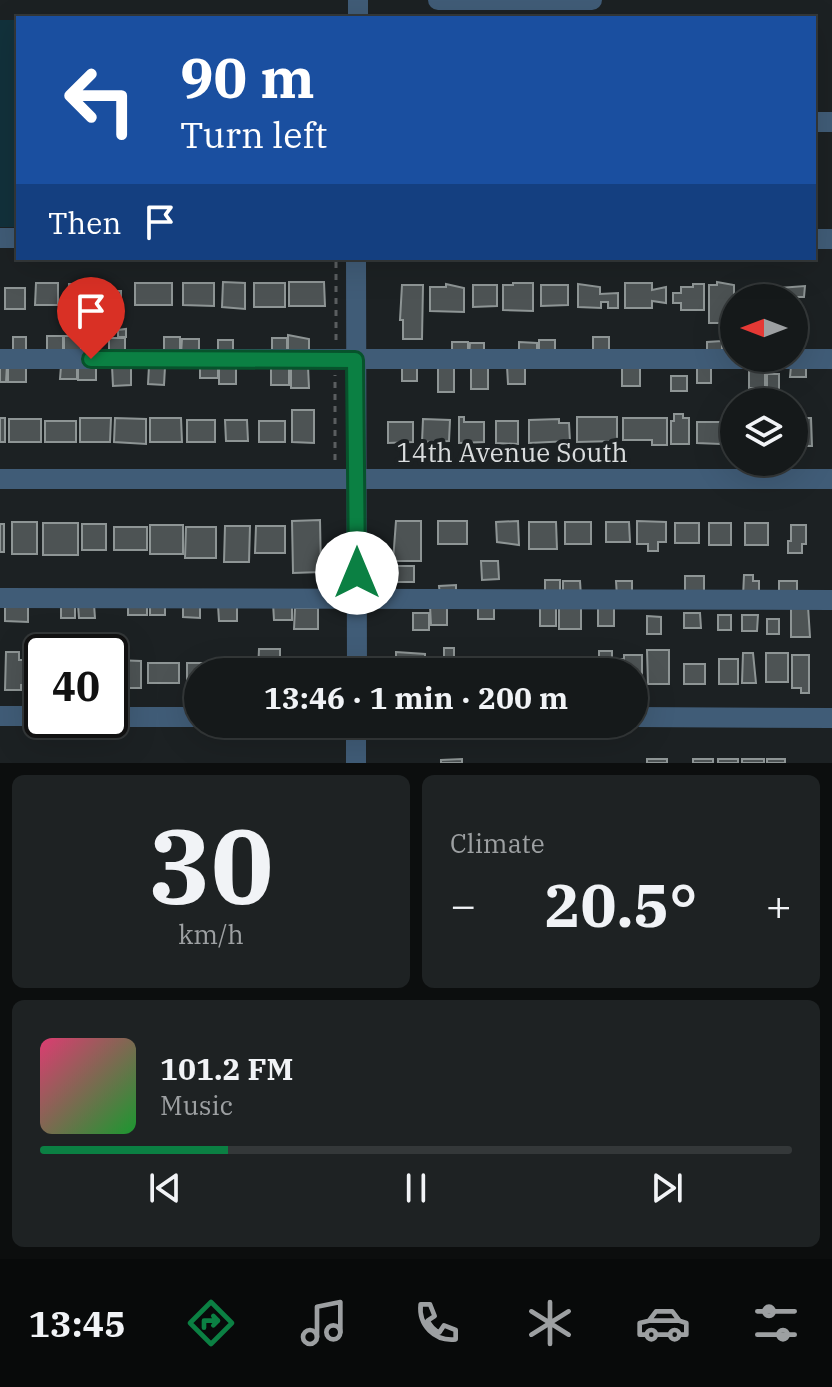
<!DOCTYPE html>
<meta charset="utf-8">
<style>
body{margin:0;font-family:"IBM Plex Serif",serif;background:#1e2223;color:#f1f3f6;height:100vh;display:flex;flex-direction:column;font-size:30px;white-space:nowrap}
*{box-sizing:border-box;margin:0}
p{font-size:26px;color:#9da0a2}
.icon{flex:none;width:44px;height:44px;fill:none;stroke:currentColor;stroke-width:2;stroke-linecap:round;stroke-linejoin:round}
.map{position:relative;height:763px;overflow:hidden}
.details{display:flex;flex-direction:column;gap:12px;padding:12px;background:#0c0e0e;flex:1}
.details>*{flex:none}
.banner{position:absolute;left:16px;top:16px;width:800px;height:244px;border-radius:0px;box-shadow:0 8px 32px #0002,0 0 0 2px #343839;background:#1a4fa0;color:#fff;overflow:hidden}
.needle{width:52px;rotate:270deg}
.tools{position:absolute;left:720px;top:284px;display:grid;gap:16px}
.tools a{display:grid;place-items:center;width:88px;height:88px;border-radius:50%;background:#15191a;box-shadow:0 8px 32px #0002,0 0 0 2px #343839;font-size:40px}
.speed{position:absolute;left:24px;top:634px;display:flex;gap:16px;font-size:40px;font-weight:700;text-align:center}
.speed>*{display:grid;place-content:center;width:104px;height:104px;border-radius:50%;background:#15191a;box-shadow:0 8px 32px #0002,0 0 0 2px #343839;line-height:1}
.speed .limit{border:4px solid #111;border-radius:12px;background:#fff;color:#111}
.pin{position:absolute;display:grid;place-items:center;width:68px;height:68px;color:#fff;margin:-82px -34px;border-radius:50% 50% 50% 0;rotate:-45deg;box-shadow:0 0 8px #0007}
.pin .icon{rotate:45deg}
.me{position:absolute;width:88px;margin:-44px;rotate:0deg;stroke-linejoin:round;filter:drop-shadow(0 0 6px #0008)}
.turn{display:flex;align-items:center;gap:28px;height:168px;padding:0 32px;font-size:36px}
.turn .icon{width:104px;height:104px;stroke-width:2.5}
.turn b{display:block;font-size:56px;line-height:68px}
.then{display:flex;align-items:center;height:76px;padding:0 32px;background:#0003;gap:16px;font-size:30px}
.big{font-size:60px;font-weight:700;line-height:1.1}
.details .card{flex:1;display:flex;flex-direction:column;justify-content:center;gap:12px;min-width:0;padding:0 28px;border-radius:12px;background:#1e2223}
.details .dial{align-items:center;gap:0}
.dial b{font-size:104px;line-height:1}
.song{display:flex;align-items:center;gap:24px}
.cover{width:96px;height:96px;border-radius:12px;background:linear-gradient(135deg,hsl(340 70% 55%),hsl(130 70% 35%))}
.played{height:8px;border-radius:4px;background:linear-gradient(90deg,#0b8043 25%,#343839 25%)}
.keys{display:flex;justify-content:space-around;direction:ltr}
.heat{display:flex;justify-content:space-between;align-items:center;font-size:44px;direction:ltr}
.details .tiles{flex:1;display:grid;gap:12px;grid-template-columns:1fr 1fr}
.card:last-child{grid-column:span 2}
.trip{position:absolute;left:184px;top:658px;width:464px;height:80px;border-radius:40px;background:#15191a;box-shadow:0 8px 32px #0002,0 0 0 2px #343839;font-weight:700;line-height:80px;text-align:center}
.tab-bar{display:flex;height:128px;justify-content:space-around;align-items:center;background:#080a0a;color:#9da0a2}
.tab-bar .icon{width:56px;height:56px}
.tab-bar .current{color:#0b8043}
.tab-bar b{font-size:36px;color:#f1f3f6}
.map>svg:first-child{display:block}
</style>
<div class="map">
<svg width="832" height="763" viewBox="0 0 832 763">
<rect width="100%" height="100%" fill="#1c2123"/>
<!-- green -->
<rect fill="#12313b" x="0" y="20" width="18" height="207"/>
<!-- building -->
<g fill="#4d5354" stroke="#8e9595" stroke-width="2">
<polygon points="223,282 245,283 245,309 222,307"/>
<polygon points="289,282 324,282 325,306 289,306"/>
<polygon points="717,282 734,285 734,323 709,323 709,285 717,285"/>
<polygon points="36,283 58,283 58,305 35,305"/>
<rect x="135" y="283" width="37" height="22"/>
<polygon points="183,283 214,283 214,306 183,305"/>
<rect x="254" y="283" width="31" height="24"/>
<polygon points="513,283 533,283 533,311 503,310 503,285 513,285"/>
<polygon points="625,283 652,283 652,290 666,287 666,303 652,301 652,308 625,308"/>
<polygon points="69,284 81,284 81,289 91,289 91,312 68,312"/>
<polygon points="100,284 110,285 110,291 121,291 121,314 99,314"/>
<polygon points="446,284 464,288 464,312 430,311 430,287 446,287"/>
<polygon points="578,284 600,287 600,294 618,293 618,308 608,308 608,302 601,302 601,308 578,307"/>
<polygon points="693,284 704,284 704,310 681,310 681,303 673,303 673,293 681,293 681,287 693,287"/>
<polygon points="402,285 423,285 422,339 403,339 403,320 400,320"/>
<polygon points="473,285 497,285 497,306 473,307"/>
<polygon points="541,285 568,285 568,305 541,306"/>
<polygon points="805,286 804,297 797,297 797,325 801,325 801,331 797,331 797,336 794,336 794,298 779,298 779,288"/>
<rect x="5" y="288" width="20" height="21"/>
<polygon points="126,329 126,337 118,337 118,330"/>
<polygon points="288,335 309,339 309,355 288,355"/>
<polygon points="47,336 63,336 63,354 47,355"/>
<rect x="64" y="336" width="17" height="18"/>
<rect x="13" y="337" width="13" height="14"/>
<polygon points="164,337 180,337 180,354 164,355"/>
<rect x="593" y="337" width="16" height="18"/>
<rect x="109" y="338" width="16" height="17"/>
<rect x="272" y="338" width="15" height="17"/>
<polygon points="182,339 199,339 199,354 181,354"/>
<rect x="218" y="340" width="15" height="14"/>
<rect x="539" y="340" width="16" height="15"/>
<polygon points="722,341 722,357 707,357 707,342"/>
<rect x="452" y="342" width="16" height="12"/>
<polygon points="519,342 537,343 537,356 519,355"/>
<polygon points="470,343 484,343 484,356 469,356"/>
<polygon points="0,365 7,365 6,382 0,382"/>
<polygon points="8,365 26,366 26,382 8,382"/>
<polygon points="61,366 77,366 77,379 60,379"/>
<rect x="78" y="366" width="18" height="14"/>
<polygon points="112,366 131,366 131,385 113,386"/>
<polygon points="149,366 165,367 164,385 148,384"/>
<rect x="200" y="366" width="18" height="12"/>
<rect x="219" y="366" width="17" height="18"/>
<polygon points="291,366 308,366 309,388 291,388"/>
<rect x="471" y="366" width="17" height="23"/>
<polygon points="507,366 525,366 525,384 508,384"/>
<polygon points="791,366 806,366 806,377 790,377"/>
<rect x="271" y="367" width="18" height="18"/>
<rect x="402" y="367" width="15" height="14"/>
<rect x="438" y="367" width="16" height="25"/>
<rect x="622" y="367" width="18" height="19"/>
<rect x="697" y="367" width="14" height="16"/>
<rect x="749" y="371" width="16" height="17"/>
<rect x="767" y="374" width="12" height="16"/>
<rect x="671" y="376" width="16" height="15"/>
<polygon points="292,410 314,410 314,443 292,442"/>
<polygon points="674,414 683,414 683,418 689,418 689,444 671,444 671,421 674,421"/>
<polygon points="794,414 800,414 801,418 811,418 812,446 794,446"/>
<polygon points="459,417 464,417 464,422 484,422 484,442 459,443"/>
<polygon points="577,417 617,417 617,441 577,442"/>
<rect x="0" y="418" width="5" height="24"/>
<polygon points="80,418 111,418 110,442 80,442"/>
<polygon points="115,418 146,419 146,444 114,442"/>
<polygon points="150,418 181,418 182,442 150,442"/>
<polygon points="623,418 667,418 667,445 652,445 652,440 623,440"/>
<rect x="9" y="419" width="32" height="23"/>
<polygon points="423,419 450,420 449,441 422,442"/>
<polygon points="559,419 559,423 569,423 570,441 529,443 529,420"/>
<rect x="187" y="420" width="28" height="22"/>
<polygon points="225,420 247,420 248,441 226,441"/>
<rect x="45" y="421" width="31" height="21"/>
<rect x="259" y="421" width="26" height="21"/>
<polygon points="496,421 518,421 518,444 496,443"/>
<polygon points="388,422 413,422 413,442 388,443"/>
<polygon points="697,422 720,422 720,444 697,443"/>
<polygon points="320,520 321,572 293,573 292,521"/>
<polygon points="396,521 421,521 421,561 393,561"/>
<rect x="438" y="521" width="29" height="23"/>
<polygon points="518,521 519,545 497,542 496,522"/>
<polygon points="637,521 666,522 666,542 658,542 658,551 648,551 648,544 637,544"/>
<rect x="12" y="522" width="25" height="32"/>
<polygon points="529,522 556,522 557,549 529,549"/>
<rect x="565" y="522" width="26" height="22"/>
<polygon points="606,522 629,522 630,542 606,542"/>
<rect x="43" y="523" width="35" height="32"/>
<rect x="675" y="523" width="24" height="20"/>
<rect x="709" y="523" width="22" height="22"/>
<rect x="745" y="523" width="23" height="22"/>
<rect x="0" y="524" width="4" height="28"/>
<rect x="82" y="524" width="24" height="26"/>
<rect x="150" y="525" width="33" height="29"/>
<polygon points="791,525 806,525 806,544 802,544 802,553 788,553 788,541 791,541"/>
<polygon points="225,526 250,526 249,562 224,562"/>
<polygon points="256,526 285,526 285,553 255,553"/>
<rect x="114" y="527" width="33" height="23"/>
<polygon points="186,527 216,527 216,558 185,558"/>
<polygon points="481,561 498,561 499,579 482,580"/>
<rect x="393" y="566" width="21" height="16"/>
<polygon points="744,575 753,575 753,581 759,581 759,597 743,597"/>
<rect x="685" y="576" width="19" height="21"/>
<polygon points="545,580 560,580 560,596 545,597"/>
<polygon points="563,581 580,581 581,597 563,597"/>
<polygon points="616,581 632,581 632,596 617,597"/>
<rect x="779" y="581" width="18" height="15"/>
<polygon points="456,585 456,596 440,596 439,586"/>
<polygon points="273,603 292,603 292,620 274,620"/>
<polygon points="5,604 28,604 28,622 5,621"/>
<polygon points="94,604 95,618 79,618 78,605"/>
<rect x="128" y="604" width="19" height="11"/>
<polygon points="237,604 237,621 219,621 218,605"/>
<rect x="61" y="605" width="14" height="13"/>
<rect x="150" y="605" width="15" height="10"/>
<polygon points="183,605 200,605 200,618 183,617"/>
<rect x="478" y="605" width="16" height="14"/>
<rect x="598" y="605" width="16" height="21"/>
<polygon points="430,606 447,606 447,625 431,625"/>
<rect x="559" y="606" width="22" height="23"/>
<polygon points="791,606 808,606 810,637 791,637"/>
<polygon points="295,608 318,608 318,629 294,629"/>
<rect x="540" y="608" width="16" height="18"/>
<rect x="413" y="613" width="16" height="17"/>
<polygon points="684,613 700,613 701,628 684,628"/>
<rect x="718" y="615" width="13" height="15"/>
<polygon points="742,615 758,615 757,631 742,631"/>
<polygon points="647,616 661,617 661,634 647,634"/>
<rect x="767" y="619" width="12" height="15"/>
<polygon points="444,648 454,648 454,657 458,657 458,672 436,672 436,657 444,657"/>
<polygon points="259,649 280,649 280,672 258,672"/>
<polygon points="647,650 669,650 669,684 648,684"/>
<polygon points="599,651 612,651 612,659 624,659 624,655 642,655 642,678 634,678 634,672 599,672"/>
<polygon points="6,652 19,652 19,660 40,660 40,685 21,685 21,690 5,690"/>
<polygon points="396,652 425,654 425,672 396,672"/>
<polygon points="743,653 753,653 756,683 742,683"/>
<rect x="766" y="653" width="22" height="29"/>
<polygon points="792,655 809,655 809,693 801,693 801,688 792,688"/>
<rect x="290" y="657" width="31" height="15"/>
<polygon points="480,657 503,657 503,662 511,662 511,672 481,672"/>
<rect x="561" y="658" width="23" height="14"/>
<polygon points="220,659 251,659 252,672 220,672"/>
<rect x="719" y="659" width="19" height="25"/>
<polygon points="115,660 141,661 141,688 115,688"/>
<rect x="521" y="661" width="25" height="11"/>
<rect x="148" y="663" width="31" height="20"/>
<polygon points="187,663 207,663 207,672 198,672 198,682 187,682"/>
<rect x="684" y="664" width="21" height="20"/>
<polygon points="462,759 462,763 441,763 441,760"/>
<rect x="647" y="759" width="20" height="4"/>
<rect x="693" y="759" width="20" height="4"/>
<rect x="718" y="759" width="20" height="4"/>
<rect x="742" y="759" width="22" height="4"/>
<rect x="767" y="759" width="18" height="4"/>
</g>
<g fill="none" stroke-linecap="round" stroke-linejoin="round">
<!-- path -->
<g stroke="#5a5e60" stroke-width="3" stroke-dasharray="6 6" stroke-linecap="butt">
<polyline points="336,340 336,258"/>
<polyline points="335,460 335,375"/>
</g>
<!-- minor -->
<g stroke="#405c77" stroke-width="20">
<polyline points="358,0 358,18"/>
<polyline points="438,0 592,0"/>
<polyline points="814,122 832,122"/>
<polyline points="0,238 18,238"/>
<polyline points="814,239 832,239"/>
<polyline points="356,258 357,672"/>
<polyline points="0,359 832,359"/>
<polyline points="0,479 832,479"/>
<polyline points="0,598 832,600"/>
<polyline points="0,716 42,716"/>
<polyline points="110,717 198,717"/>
<polyline points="634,717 832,718"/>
<polyline points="356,763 356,724"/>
</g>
</g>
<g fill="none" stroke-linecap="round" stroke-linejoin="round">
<defs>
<polyline id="route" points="91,359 355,360 357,573"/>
</defs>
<!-- route casing -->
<use href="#route" stroke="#07532c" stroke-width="20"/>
<!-- route -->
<use href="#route" stroke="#0b8043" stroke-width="14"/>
</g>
<g text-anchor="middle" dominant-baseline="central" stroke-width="8" stroke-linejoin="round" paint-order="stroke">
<!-- street labels -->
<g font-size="26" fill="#daddde" stroke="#1c2123">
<text x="512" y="452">14th Avenue South</text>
</g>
</g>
</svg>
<div class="tools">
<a><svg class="needle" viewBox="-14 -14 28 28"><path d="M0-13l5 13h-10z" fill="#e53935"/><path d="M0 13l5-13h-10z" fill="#9da0a2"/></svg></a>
<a><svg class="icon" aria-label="layers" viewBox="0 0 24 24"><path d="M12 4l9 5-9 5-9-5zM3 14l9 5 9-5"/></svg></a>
</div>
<div class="speed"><div class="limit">40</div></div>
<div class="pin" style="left:91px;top:359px;background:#d93025"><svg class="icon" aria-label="arrive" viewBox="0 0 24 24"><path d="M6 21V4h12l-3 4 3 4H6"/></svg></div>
<svg class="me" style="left:357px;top:573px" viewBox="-20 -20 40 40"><circle r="19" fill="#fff"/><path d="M0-13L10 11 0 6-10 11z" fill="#0b8043"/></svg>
<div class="trip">13:46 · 1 min · 200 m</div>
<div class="banner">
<div class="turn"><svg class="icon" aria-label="left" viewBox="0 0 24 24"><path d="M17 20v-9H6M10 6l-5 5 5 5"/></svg><div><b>90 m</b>Turn left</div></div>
<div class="then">Then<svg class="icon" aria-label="arrive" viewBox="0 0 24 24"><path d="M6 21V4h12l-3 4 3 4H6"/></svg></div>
</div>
</div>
<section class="details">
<div class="tiles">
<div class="card dial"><b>30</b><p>km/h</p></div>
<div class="card"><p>Climate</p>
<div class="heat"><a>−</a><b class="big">20.5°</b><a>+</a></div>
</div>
<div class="card">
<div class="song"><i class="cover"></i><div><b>101.2 FM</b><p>Music</p></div></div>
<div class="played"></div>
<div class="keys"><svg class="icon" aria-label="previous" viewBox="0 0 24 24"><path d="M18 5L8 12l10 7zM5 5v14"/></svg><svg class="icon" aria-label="pause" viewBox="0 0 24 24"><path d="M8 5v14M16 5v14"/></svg><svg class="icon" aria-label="next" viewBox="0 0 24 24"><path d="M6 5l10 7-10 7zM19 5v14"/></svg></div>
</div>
</div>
</section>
<nav class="tab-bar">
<b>13:45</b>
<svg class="icon current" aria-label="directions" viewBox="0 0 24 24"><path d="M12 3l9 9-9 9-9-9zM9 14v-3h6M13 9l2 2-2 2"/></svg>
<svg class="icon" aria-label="music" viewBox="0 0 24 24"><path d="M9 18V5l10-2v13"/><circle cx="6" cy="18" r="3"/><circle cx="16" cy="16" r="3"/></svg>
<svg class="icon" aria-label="phone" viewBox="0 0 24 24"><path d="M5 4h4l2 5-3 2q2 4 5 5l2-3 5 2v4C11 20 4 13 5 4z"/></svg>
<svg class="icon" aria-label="climate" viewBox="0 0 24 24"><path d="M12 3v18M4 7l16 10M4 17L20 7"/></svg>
<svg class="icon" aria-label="car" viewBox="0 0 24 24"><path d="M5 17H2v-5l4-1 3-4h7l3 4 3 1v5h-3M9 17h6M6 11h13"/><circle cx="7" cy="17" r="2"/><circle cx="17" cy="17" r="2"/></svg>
<svg class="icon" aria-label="filters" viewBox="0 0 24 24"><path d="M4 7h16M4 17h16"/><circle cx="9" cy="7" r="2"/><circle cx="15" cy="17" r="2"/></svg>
</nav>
